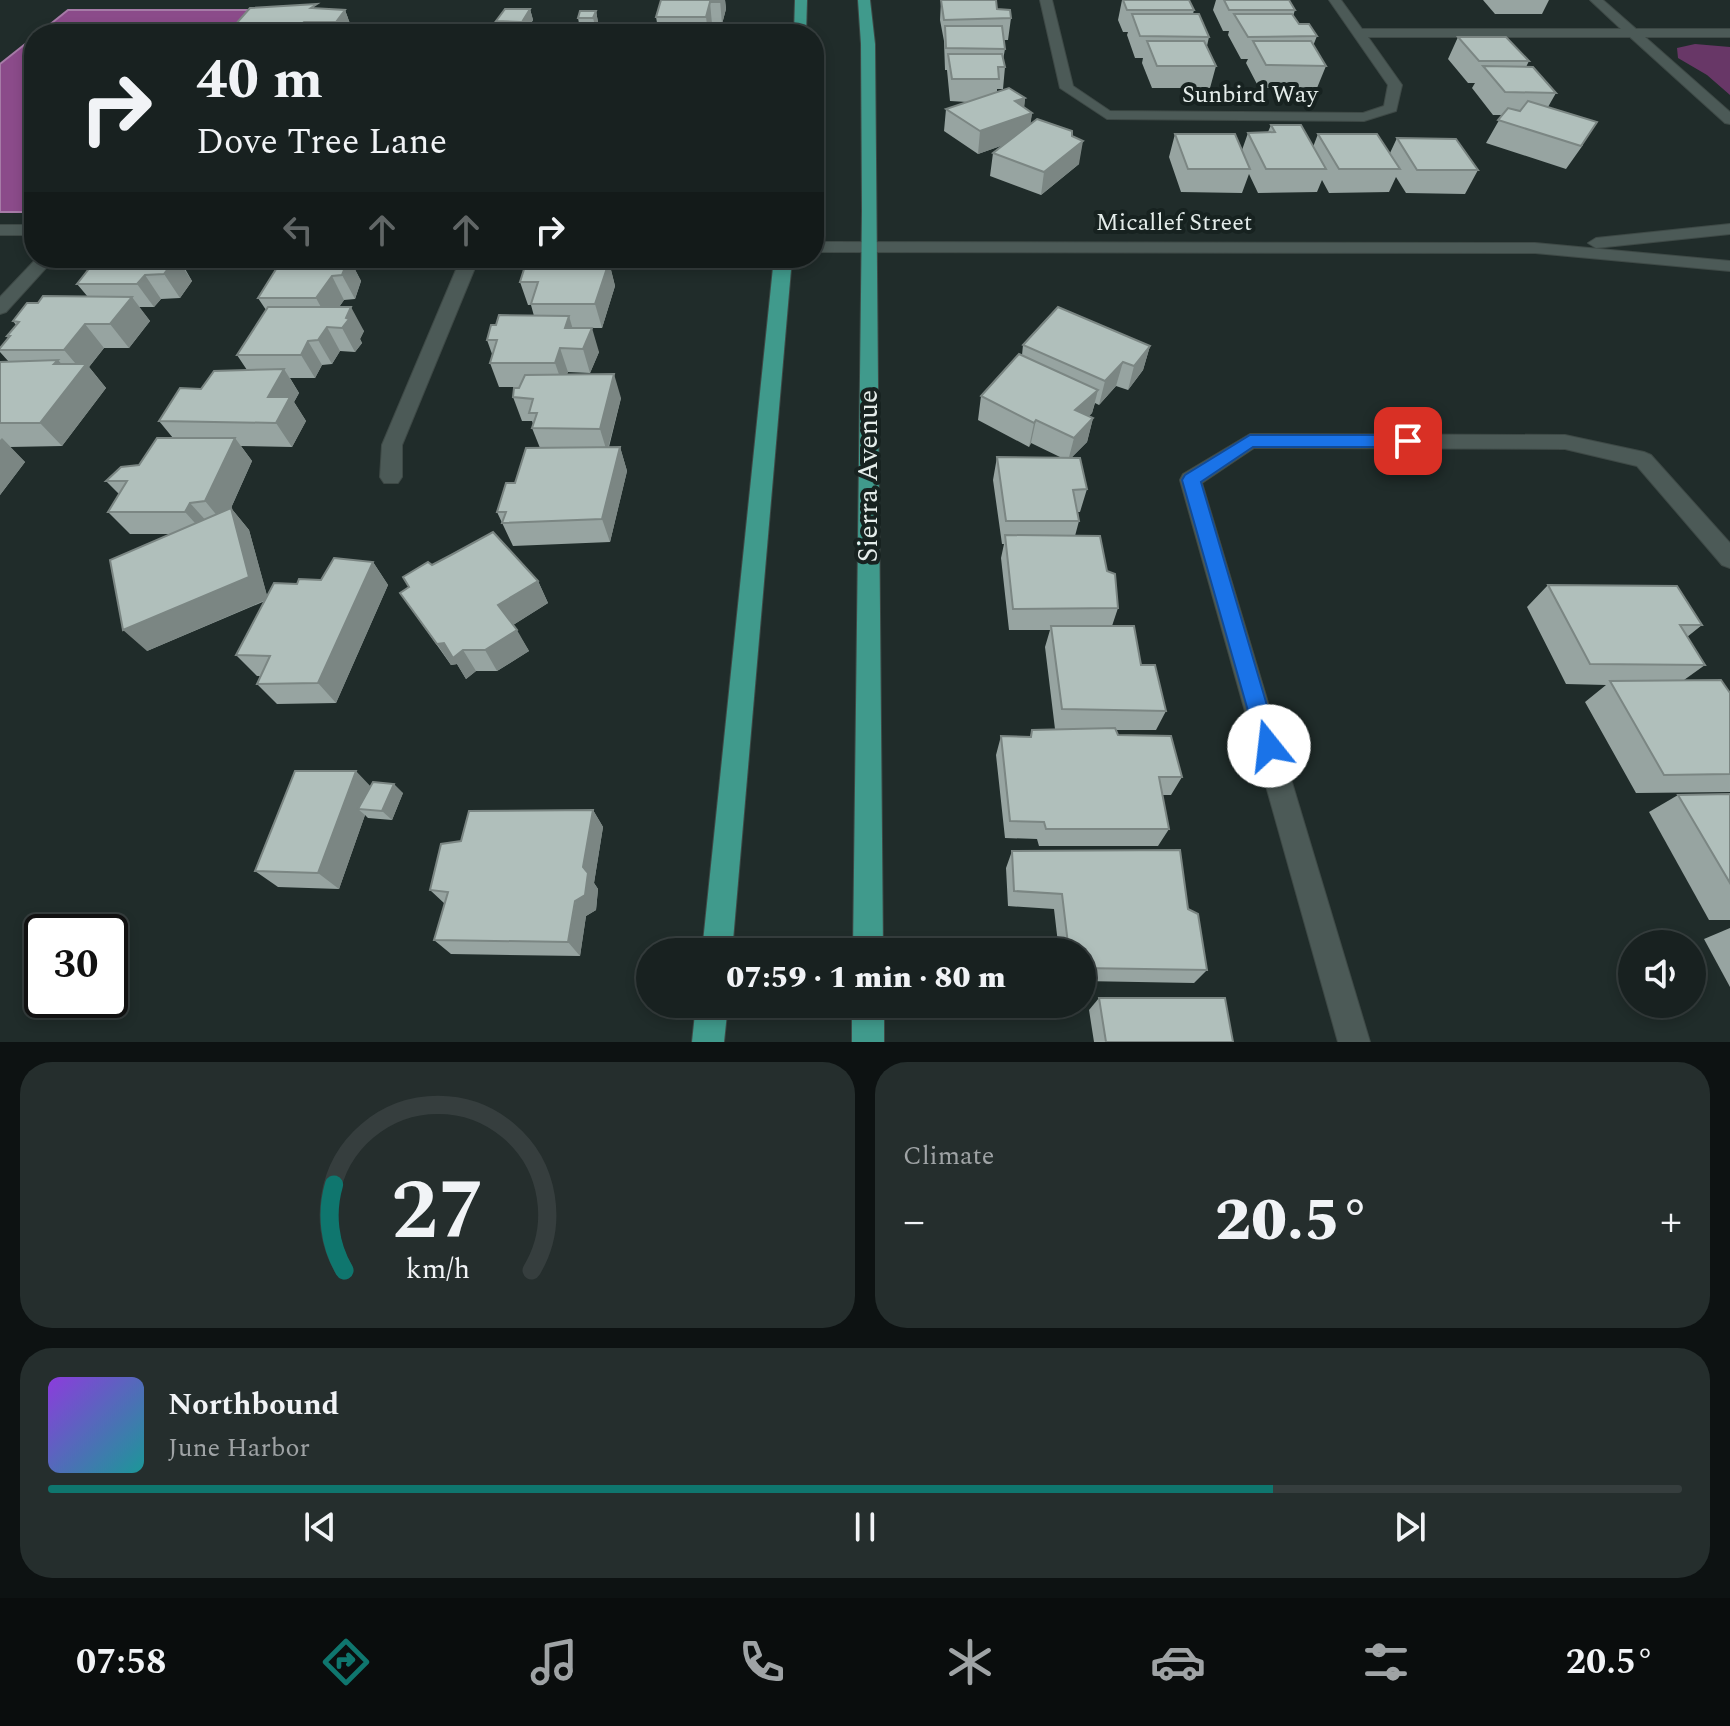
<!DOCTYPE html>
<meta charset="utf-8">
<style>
body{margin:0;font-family:Spectral,serif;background:#252e2d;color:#f1f3f6;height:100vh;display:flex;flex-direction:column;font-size:30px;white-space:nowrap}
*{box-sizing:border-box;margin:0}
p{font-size:26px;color:#9fa3a5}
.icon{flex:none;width:44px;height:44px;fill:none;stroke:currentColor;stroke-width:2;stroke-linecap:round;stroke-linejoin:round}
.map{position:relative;height:1042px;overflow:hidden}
.details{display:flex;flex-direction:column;gap:20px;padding:20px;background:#0d1212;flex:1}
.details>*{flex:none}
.banner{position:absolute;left:24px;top:24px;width:800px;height:244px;border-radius:32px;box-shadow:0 4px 12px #0003,0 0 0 2px #363e3e;background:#182120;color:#f1f3f6;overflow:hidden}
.buttons{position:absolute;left:1618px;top:930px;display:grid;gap:16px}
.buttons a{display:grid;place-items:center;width:88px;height:88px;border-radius:50%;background:#182120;box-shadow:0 4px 12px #0003,0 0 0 2px #363e3e;font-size:40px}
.speed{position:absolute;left:24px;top:914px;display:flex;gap:16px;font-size:40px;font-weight:700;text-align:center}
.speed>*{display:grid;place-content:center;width:104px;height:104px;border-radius:50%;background:#182120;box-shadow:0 4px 12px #0003,0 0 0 2px #363e3e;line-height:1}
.speed .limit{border:4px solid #111;border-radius:12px;background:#fff;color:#111}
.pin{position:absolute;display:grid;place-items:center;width:68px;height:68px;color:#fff;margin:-34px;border-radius:16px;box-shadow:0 4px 12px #0006}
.me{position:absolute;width:88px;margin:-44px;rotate:344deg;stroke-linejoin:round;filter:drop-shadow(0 0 6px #0008)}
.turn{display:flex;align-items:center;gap:28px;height:168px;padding:0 40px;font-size:36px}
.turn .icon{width:104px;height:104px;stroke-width:2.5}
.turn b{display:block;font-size:56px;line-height:68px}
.lanes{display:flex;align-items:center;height:76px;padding:0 40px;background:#0003;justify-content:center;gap:40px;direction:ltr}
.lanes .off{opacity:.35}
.big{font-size:60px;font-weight:800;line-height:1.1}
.details .widget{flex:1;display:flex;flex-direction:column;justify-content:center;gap:12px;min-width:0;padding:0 28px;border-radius:32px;background:#252e2d}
.details .dial{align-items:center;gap:0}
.dial svg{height:208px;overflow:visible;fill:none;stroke:#363e3e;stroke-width:7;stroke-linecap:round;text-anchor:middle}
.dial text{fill:#f1f3f6;stroke:none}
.song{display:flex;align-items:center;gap:24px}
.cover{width:96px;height:96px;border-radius:12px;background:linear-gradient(135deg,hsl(270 70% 55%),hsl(180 70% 35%))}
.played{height:8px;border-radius:4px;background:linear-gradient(90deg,#0f766e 75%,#363e3e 75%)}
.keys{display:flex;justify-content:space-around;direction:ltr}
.heat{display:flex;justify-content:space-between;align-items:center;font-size:44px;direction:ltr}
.details .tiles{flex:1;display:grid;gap:20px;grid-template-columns:1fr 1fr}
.widget:last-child{grid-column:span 2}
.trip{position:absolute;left:636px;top:938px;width:460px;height:80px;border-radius:40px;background:#182120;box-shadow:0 4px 12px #0003,0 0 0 2px #363e3e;font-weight:800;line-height:80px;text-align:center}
.dock{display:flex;height:128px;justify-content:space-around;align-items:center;background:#0a0d0d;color:#9fa3a5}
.dock .icon{width:56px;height:56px}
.dock .current{color:#0f766e}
.dock b{font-size:36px;color:#f1f3f6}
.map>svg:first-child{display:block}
</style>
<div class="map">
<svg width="1730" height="1042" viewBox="0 0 1730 1042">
<rect width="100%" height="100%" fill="#202c2a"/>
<!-- green -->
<polygon fill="#683767" points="1695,44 1730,47 1730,95 1707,75 1678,58 1677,48"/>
<!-- water -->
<g fill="#8b4b8a" stroke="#a67ba7" stroke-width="2">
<polygon points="68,10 267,10 244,34 38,34"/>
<polygon points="34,37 34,212 0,212 0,64"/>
</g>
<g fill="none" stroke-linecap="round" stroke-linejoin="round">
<defs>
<g id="minor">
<polygon points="1040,0 1052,0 1073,86 1110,111 1363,113 1384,106 1388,85 1329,0 1341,0 1362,29 1621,29 1590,0 1603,0 1636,29 1730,29 1730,37 1645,37 1730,112 1730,124 1725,123 1630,37 1368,37 1402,85 1396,111 1364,121 1107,119 1060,88"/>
<polygon points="1730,224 1730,234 1596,248 1588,243 1596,238"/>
<rect x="0" y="225" width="34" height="10"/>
<polygon points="814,242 1535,243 1730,261 1730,271 1535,253 814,252"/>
<polygon points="37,258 55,258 6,312 0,314 0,297"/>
<polygon points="461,258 479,258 402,445 402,477 398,483 384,483 380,477 382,445"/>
<polygon points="1250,434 1565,435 1644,452 1651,455 1730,543 1730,568 1722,565 1637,466 1565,449 1254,448 1202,483 1370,1042 1338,1042 1180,480 1183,474"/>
</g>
<g id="primary">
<polygon points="795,0 807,0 806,34 794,34"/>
<polygon points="858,0 870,0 875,44 883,952 853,952 862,211 861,44"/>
<polygon points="774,258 792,258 732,952 702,952"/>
<polygon points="696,1004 728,1004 724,1042 692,1042"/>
<rect x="852" y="1004" width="32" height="38"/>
</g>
</defs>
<!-- minor casing -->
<use href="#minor" stroke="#3e4946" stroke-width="2"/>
<!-- primary casing -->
<use href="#primary" stroke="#3e4946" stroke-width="2"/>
<!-- minor -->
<use href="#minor" fill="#4c5a57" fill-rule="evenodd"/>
<!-- primary -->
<use href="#primary" fill="#409a8c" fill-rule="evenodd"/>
</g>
<!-- wall -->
<g fill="#97a4a1">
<polygon points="661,0 725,0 726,9 722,24 712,24 710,34 659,34 656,17"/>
<polygon points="941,0 997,9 1011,18 1008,40 1004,40 1005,49 1003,60 1005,67 1003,89 997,89 997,92 1025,98 1024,108 1032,113 1030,124 1072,136 1079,164 1041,195 990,176 993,153 1003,145 978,154 944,131 946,109 967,102 950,101 947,70 945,70 944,41 940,20"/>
<polygon points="1122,0 1189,0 1194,10 1193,14 1209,37 1207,46 1216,66 1210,88 1152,88 1142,63 1143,58 1135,58 1127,35 1128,32 1123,32 1118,20"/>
<polygon points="1216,0 1289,0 1295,10 1293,16 1299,24 1317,36 1313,46 1326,66 1317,88 1259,88 1246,63 1248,59 1241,59 1228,35 1229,31 1223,31 1213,10"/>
<polygon points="1483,0 1549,0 1542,14 1495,14"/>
<polygon points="318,8 345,10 353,32 352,34 239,34 234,26"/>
<polygon points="530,9 533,20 525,33 499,33 496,21"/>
<polygon points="596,11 598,22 596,29 580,29 578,18"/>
<polygon points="1458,37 1529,61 1526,67 1556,93 1548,107 1583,145 1566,169 1486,143 1502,115 1493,115 1472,88 1475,83 1468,83 1448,59"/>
<polygon points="1271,125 1313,147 1318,134 1390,153 1397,138 1478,170 1465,194 1406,193 1396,177 1389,192 1329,193 1322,180 1317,192 1258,193 1249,174 1242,193 1181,192 1169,157 1175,134 1242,150 1248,133 1268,132"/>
<polygon points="92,258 179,258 192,281 180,298 161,299 154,307 139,307 150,321 129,348 104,348 89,367 106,388 62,446 10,447 25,462 0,495 0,362 9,362 0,352 0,348 8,338 7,336 16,325 13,321 38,303 88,297 77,284 92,265 89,261"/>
<polygon points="349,258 361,281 355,299 344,300 339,307 364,331 360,339 362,343 355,352 340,351 332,364 322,365 315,378 290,378 299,393 294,402 306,421 292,447 241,446 252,461 231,508 249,530 267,596 297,584 321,580 373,562 388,585 336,703 277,704 257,684 260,676 257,676 236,655 265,601 147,651 169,534 130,534 108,512 119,494 106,481 139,465 173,438 159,421 201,389 247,370 237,355 266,310 258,298"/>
<polygon points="609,262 615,286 602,328 572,328 599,352 590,373 568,372 567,374 621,398 609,447 620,447 627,471 610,542 513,546 497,512 540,448 532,428 533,424 532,421 522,421 513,397 520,387 499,387 490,363 492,354 487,340 534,316 531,305 528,305 520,282"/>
<polygon points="1023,345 1150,346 1143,370 1128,390 1116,386 1099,405 1095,403 1092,413 1089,416 1093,418 1087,442 1071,458 1087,489 1080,512 1078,512 1079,521 1075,536 1107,571 1118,608 1112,626 1141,665 1166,711 1156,730 1115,730 1118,735 1182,777 1171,795 1162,795 1169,829 1158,846 1039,846 1037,839 1005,838 996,755 1001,736 1030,737 1032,730 1083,729 1055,729 1045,647 1050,630 1009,630 1001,558 1004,544 1002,544 993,480 997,457 1062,458 1031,443 1029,447 978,420 981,396 1022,355"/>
<polygon points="538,581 548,603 513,625 529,651 497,671 476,671 466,679 457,664 451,665 400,593 409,587"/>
<polygon points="1548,585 1702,625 1687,637 1705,665 1684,680 1730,693 1730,792 1636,793 1585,702 1606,685 1566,684 1527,607"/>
<polygon points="371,786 403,793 392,820 368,818 365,815 339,889 278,887 255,871"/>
<polygon points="1730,794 1730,920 1709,920 1649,812 1678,795"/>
<polygon points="593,810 603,827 594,883 598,889 596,910 586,916 580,956 451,954 434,940 445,904 430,890 461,841"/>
<polygon points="1012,851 1188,909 1207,970 1194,983 1082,981 1082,952 1059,952 1054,909 1008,906 1006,868"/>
<polygon points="1730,928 1730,987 1704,939"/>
<polygon points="1099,998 1233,1042 1094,1042 1089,1010"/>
</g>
<!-- shaded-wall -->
<g fill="#7b8683">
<polygon points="720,0 725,0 726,9 722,24"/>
<polygon points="710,2 712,24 710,34 708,34 706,17"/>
<polygon points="530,9 533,20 525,33 522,22"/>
<polygon points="345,10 353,32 352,34 341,34 336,22"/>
<polygon points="596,11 598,22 596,29 593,18"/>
<polygon points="304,22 310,34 301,34 298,28"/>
<polygon points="1025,98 1023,116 1032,113 1029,136 978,154 980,131 1015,101"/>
<polygon points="1083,141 1079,164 1041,195 1044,172"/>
<polygon points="160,258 179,258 185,268 184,269 192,281 180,298 164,274"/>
<polygon points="349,258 361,281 355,299 342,275"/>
<polygon points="609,262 615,286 602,328 595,304"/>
<polygon points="145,275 161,299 154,307 137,284"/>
<polygon points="332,276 344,300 329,322 316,298"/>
<polygon points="132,297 150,321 129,348 110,324"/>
<polygon points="351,307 364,331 360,339 362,343 355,352 342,328"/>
<polygon points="569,316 576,340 565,328"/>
<polygon points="85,324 104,348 89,367 106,388 62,446 40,423 54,364 58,360 75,379 81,370 64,350"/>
<polygon points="327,327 340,351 332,364 318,340"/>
<polygon points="592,328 599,352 590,373 583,349"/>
<polygon points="308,341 322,365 315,378 301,355"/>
<polygon points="1150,346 1143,370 1128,390 1134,366"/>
<polygon points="560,348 568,372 563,386 555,363"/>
<polygon points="1123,362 1116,386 1099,405 1105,381"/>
<polygon points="284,369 299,393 294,402 306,421 292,447 276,423 268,397"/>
<polygon points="614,374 621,398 607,452 600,429"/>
<polygon points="1098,390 1092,413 1070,434 1075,410"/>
<polygon points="1093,418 1087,442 1068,461 1074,438"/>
<polygon points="1036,420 1031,443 1029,447 1034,423"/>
<polygon points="2,438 25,462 0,495 0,440"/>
<polygon points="235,438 252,461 231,508 249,530 268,599 147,651 123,630 224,524 205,501"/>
<polygon points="620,447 627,471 610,542 602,519"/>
<polygon points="190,503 210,525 205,534 185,512"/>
<polygon points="373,562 388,585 336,703 318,683"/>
<polygon points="538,581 548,603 510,627 498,605"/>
<polygon points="517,630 529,651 497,671 485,650"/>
<polygon points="444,643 463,650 476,671 466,679 457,664 451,665 437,644"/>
<polygon points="356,771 374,790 358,809 365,815 339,889 318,873"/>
<polygon points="394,784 403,793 392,820 382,811"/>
<polygon points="593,810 603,827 594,883 598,889 596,910 586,916 580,956 568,942"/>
</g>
<!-- building -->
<g fill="#b0bfbb" stroke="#7b8683" stroke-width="2">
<polygon points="661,0 720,0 720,2 710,2 706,17 656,17"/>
<polygon points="941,0 996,0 997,9 1010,10 1011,18 944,20"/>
<polygon points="1123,0 1189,0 1194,10 1127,10"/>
<polygon points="1224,0 1289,0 1295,10 1229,10"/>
<polygon points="317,4 311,8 345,10 336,22 304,22 298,28 234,26 250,8"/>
<polygon points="505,9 530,9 522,22 496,21"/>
<polygon points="580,11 596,11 593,18 578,18"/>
<polygon points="1132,14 1199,14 1209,37 1140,36"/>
<polygon points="1234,14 1292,14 1299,24 1309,24 1317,36 1248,37"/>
<polygon points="945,26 1002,26 1005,49 946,48"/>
<polygon points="1458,37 1506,37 1529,61 1479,61"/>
<polygon points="1147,41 1204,41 1216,66 1157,66"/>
<polygon points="1253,41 1311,41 1326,66 1266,65"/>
<polygon points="948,54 1002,54 1005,67 998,67 999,79 952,79"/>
<polygon points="1483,66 1533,67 1556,93 1505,92"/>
<polygon points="1009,88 1025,98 1015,101 1032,113 980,131 946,109"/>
<polygon points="1528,101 1597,122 1581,146 1498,120 1508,108 1520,111"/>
<polygon points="1037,119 1072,131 1072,136 1083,141 1044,172 993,153"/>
<polygon points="1271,125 1301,125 1326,169 1266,169 1248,133 1275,132"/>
<polygon points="1175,134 1235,134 1250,169 1188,169"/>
<polygon points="1318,134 1377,134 1400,169 1339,169"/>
<polygon points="1397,138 1456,139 1478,170 1417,170"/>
<polygon points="92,258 176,258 164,274 145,275 137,284 77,284 95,261 89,261"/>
<polygon points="283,258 349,258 342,275 332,276 316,298 258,298"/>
<polygon points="609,262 595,304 531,304 538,282 520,282 526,263"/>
<polygon points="43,296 132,297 110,324 85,324 64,350 0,350 0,348 10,336 7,336 19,322 13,321 27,303 38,303"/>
<polygon points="268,307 351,307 346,318 349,319 342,328 327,327 318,340 308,341 301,355 237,355"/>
<polygon points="1058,307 1150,346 1134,366 1123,362 1105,381 1023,345"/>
<polygon points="499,315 569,316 565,328 592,328 583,349 560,348 555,363 490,363 497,340 487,340 491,325 496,325"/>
<polygon points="1019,354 1098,390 1075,410 1093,418 1074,438 1036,420 1034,423 981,396"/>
<polygon points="58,360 54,364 86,364 40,423 0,423 0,362"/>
<polygon points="284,369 268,397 290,397 276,423 159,421 180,388 201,389 214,371"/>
<polygon points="614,374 600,429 532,428 537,413 529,413 533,399 513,397 514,388 519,388 525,375"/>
<polygon points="157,438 235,438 205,501 190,503 185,512 108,512 127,481 106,481 121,467 139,465"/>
<polygon points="620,447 602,519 502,523 506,512 497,512 506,483 515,483 526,448"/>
<polygon points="997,457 1080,458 1087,489 1073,490 1079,521 1006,521"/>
<polygon points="231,508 249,577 123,630 110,560"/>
<polygon points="493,532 538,581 498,605 517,630 485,650 463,650 453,658 444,643 437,644 400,593 409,587 403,577 428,562 432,565 451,555"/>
<polygon points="1005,535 1100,536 1107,571 1115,574 1118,608 1013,609"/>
<polygon points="334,558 373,562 318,683 257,684 270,656 236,655 274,583 297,584 299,579 321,580"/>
<polygon points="1548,585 1677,586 1702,625 1680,625 1705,665 1590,664"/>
<polygon points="1051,626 1134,626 1141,665 1155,665 1166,711 1062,709"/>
<polygon points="1721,680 1730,693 1730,774 1664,775 1610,681"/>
<polygon points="1115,728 1118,735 1171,736 1182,777 1159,777 1169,829 1046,829 1044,822 1010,821 1001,736 1031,737 1032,730"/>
<polygon points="295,771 356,771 318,873 255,871"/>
<polygon points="373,782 394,784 382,811 358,809"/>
<polygon points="1730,794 1730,883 1678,795"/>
<polygon points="593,810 583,867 588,873 585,895 575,901 568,942 434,940 448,892 430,890 441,844 461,841 469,811"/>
<polygon points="1180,850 1188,909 1198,914 1207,970 1082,968 1082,952 1069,952 1062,894 1014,891 1012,851"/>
<polygon points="1099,998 1225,998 1233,1042 1106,1042"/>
</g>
<!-- route -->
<polygon fill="#1a73e8" stroke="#114b97" stroke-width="2" points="1250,435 1408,435 1416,441 1408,447 1253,447 1201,482 1279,746 1276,753 1269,756 1261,753 1258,746 1182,480 1185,475"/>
<g text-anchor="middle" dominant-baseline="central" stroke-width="8" stroke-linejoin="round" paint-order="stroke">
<!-- far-street labels -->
<g font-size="24" fill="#e4ecea" stroke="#172220">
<text x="1250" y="95">Sunbird Way</text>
<text x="1174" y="223">Micallef Street</text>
</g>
<!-- street labels -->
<g font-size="28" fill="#e4ecea" stroke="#172220">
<text transform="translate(868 476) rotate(-90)">Sierra Avenue</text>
</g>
</g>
</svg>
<div class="buttons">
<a><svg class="icon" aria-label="sound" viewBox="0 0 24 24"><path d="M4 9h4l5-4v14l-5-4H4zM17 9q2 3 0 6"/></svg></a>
</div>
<div class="speed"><div class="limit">30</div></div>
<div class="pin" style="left:1408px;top:441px;background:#d93025"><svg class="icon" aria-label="arrive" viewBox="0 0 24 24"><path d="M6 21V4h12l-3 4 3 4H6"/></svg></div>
<svg class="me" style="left:1269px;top:746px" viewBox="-20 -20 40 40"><circle r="19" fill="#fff"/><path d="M0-13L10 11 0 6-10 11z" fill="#1a73e8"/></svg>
<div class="trip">07:59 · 1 min · 80 m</div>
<div class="banner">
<div class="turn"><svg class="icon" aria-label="right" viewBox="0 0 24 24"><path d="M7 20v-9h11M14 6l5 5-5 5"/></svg><div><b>40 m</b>Dove Tree Lane</div></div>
<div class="lanes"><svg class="icon off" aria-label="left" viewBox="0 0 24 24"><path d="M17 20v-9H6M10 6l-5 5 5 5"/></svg><svg class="icon off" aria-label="ahead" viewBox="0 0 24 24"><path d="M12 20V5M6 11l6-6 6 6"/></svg><svg class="icon off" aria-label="ahead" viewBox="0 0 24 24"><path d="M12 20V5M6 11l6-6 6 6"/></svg><svg class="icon" aria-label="right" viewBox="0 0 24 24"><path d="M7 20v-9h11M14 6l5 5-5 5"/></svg></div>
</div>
</div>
<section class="details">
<div class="tiles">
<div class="widget dial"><svg viewBox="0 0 100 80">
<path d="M14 69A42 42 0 1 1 86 69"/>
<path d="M14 69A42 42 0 0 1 10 36" stroke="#0f766e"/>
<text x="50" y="56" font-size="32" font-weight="700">27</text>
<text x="50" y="72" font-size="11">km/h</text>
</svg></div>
<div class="widget"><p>Climate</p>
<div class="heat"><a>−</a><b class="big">20.5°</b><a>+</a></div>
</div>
<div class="widget">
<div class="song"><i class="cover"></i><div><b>Northbound</b><p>June Harbor</p></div></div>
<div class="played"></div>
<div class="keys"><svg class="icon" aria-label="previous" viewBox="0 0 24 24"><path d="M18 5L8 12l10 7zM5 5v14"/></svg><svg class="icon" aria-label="pause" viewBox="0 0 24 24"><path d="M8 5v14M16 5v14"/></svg><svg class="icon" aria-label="next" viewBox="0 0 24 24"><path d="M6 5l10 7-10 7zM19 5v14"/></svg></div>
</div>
</div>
</section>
<nav class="dock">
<b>07:58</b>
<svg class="icon current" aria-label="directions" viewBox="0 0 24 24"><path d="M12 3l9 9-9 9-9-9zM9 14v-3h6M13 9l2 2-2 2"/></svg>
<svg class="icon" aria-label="music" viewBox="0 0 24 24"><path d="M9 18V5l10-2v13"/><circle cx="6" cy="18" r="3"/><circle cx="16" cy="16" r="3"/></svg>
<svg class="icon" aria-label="phone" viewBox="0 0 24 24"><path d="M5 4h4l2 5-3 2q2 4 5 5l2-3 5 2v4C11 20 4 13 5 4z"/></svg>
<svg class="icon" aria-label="climate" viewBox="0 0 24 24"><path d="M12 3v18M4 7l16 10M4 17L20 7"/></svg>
<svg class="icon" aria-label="car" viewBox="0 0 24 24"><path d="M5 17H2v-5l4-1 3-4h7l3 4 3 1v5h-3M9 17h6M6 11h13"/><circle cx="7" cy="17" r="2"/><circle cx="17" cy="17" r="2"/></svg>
<svg class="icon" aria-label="filters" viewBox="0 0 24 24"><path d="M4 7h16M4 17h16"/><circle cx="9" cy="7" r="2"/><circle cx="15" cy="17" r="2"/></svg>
<b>20.5°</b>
</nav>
